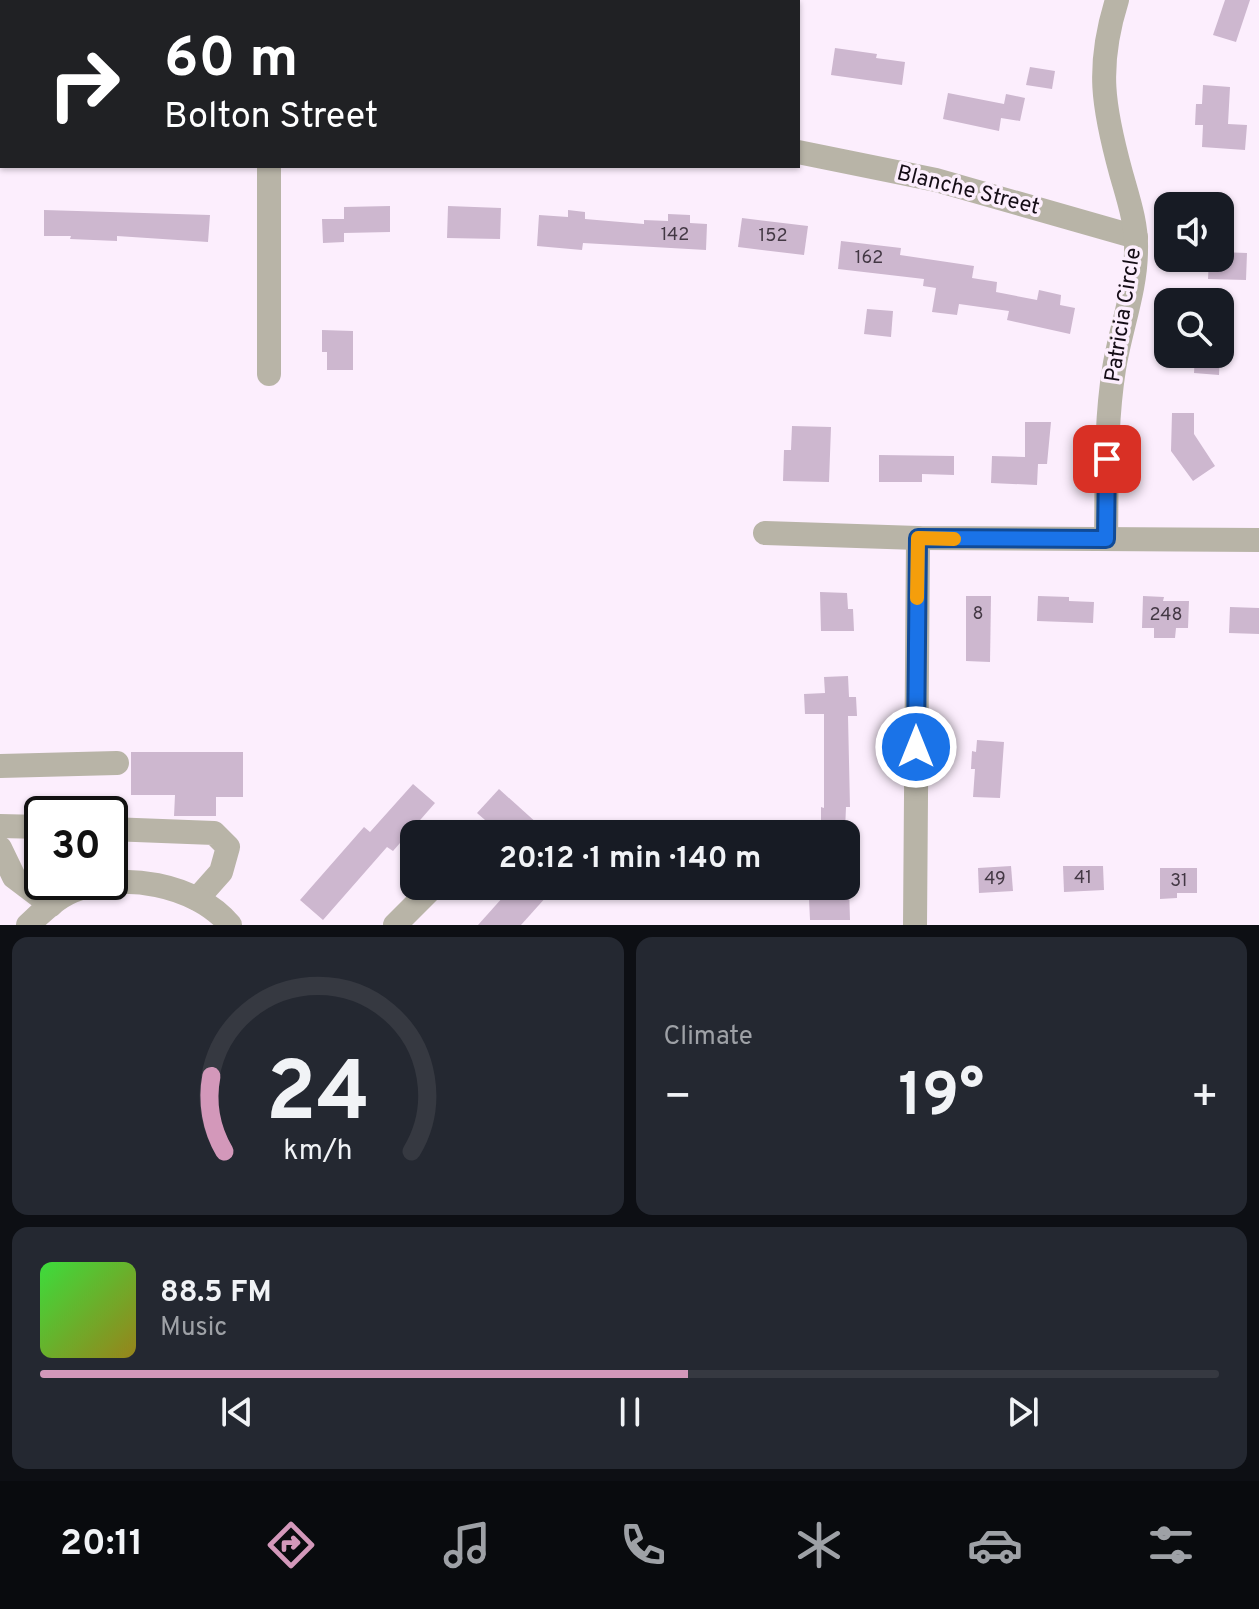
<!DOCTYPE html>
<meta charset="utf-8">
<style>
body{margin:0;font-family:Overpass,sans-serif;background:#242831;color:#f1f3f6;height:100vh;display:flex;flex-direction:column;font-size:30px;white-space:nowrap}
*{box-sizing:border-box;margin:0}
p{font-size:26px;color:#9ea1a6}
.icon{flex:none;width:44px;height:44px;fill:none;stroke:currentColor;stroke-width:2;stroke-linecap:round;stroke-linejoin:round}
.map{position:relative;height:925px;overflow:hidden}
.side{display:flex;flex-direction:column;gap:12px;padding:12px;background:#0d0f14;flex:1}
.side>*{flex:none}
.banner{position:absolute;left:0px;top:0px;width:800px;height:168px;box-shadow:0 2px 6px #0004;background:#202124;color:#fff;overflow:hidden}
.tools{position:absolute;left:1154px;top:192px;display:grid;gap:16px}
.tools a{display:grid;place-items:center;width:80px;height:80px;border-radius:16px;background:#171b24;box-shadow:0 2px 6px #0004;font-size:40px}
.speed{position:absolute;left:24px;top:796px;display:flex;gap:16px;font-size:40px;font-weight:700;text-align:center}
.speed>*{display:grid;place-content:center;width:104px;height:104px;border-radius:50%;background:#171b24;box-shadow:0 2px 6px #0004;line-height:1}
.speed .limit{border:4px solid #111;border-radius:12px;background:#fff;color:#111}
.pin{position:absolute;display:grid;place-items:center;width:68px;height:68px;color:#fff;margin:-34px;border-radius:16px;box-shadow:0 4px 12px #0006}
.me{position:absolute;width:88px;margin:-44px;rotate:0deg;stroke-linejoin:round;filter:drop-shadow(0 0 6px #0008)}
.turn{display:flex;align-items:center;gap:28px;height:168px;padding:0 32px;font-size:36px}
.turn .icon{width:104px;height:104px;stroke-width:2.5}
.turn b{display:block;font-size:56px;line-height:68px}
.big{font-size:60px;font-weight:700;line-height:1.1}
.side .widget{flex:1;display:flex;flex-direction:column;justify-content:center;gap:12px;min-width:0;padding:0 28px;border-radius:16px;background:#242831}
.side .dial{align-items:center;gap:0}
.dial svg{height:208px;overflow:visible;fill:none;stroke:#363941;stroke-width:7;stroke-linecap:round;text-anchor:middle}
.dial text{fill:#f1f3f6;stroke:none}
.song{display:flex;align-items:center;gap:24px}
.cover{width:96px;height:96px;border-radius:12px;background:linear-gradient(135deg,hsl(120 70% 55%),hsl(50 70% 35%))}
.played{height:8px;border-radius:4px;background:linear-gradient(90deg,#d398ba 55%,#363941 55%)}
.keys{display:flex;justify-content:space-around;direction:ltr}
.heat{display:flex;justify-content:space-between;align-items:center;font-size:44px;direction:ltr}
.side .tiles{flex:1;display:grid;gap:12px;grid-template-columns:1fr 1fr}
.widget:last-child{grid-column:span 2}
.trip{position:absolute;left:400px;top:820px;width:460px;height:80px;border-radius:16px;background:#171b24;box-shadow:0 2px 6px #0004;font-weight:700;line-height:80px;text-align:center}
.dock{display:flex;height:128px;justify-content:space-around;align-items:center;background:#090b0e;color:#9ea1a6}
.dock .icon{width:56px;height:56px}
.dock .current{color:#d398ba}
.dock b{font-size:36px;color:#f1f3f6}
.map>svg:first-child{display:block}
</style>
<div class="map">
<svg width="1259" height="925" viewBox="0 0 1259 925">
<rect width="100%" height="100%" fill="#fceefd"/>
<!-- building -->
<g fill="#cdb7cf">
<polygon points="1225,0 1250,0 1236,42 1213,35"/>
<polygon points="835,48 877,54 876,58 905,62 902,85 831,75"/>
<polygon points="1030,67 1055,71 1052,89 1026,85"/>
<polygon points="1203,85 1230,87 1228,124 1247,125 1245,150 1202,147 1203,125 1195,125 1196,104 1202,104"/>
<polygon points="948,93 1004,104 1006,94 1025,98 1020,121 1001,118 999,131 943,119"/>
<polygon points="390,206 390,232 344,233 344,242 323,243 322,219 344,219 344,207"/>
<polygon points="448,206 501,208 500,239 447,238"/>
<polygon points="44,210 210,215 208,242 117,236 117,241 70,239 71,236 44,236"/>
<polygon points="568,210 585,212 585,219 644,224 644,220 668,221 668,214 690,215 690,223 707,224 706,250 583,243 582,250 537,246 539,215 568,217"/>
<polygon points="742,218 808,226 804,255 738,247"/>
<polygon points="841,241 901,248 900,255 974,266 972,278 997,282 996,292 1037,300 1039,290 1061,295 1060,305 1075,308 1070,334 1007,320 1009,311 959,304 957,315 932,312 936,288 923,286 924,279 838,269"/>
<polygon points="1220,252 1247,253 1246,280 1208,279 1209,258 1220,258"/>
<polygon points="867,309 893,311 891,337 864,334"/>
<polygon points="322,330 353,331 353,370 327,370 327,352 322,352"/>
<polygon points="1195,354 1220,354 1219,375 1194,373"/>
<polygon points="1172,413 1194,413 1194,434 1215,466 1193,481 1171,451"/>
<polygon points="1025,422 1051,422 1047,464 1038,464 1037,485 991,483 992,456 1025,457"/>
<polygon points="792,426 831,427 829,482 783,481 784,450 791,450"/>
<polygon points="879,455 954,456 954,475 922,474 922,482 879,482"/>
<polygon points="820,592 847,593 848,609 853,609 854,631 821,631"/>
<polygon points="966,596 991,596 990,662 966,661"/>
<polygon points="1038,596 1069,597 1069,601 1094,602 1093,623 1037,621"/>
<polygon points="1143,596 1164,597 1163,601 1189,601 1188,628 1176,628 1175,638 1154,638 1154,628 1142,628"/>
<polygon points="1230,607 1259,608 1259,634 1229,633"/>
<polygon points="848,676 849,697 856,697 857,716 848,716 850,807 846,807 845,831 821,831 821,807 824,808 824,714 805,714 804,694 825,693 824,677"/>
<polygon points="977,740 1004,742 1000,798 973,797 975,769 971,769 972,751 976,752"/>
<polygon points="131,752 243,752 243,797 216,797 216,816 174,816 175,795 131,795"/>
<polygon points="413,784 435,803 393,851 387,847 323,920 300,900 364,827 370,832"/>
<polygon points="499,789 549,834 501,834 477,813"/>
<polygon points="1011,866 1013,891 979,893 978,868"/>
<polygon points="1063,866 1103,866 1104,890 1064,892"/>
<polygon points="1160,868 1197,868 1197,893 1177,893 1177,898 1160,899"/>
<polygon points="513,886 556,886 521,925 478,925"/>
<polygon points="824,886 849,886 850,920 810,920 809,898 824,898"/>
</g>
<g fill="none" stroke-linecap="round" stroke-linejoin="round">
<!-- minor -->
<g stroke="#b8b4a7" stroke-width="24">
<polyline points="627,0 627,2"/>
<polyline points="273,2 273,0"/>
<polyline points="0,142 2,142"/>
<polyline points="798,152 936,180 1136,237"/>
<polyline points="269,166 269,374"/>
<polyline points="765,533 918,538 1259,540"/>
<path d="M1106 539C1107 483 1105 426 1114 369 1120 330 1136 290 1136 250 1137 224 1128 198 1121 173 1103 107 1096 67 1117 0"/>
<polyline points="0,766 117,763"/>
<polyline points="0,826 42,827"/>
<polyline points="110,829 214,833 228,847 221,872 197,899"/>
<polyline points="0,848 14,877 51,905"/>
<path d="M28 925C41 913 56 898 73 891 122 871 196 884 230 925"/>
<polyline points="395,925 429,891"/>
<polyline points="915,925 918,538"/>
</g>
</g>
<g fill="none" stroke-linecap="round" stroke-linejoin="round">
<defs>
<polyline id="route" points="916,747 918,538 1106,539 1107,459"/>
</defs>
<!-- route casing -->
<use href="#route" stroke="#114b97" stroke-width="20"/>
<!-- route -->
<use href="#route" stroke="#1a73e8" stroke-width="14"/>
<!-- slow -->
<polyline stroke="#f59e0b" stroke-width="14" points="917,598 918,538 954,539"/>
</g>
<g text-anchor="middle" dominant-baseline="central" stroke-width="7" stroke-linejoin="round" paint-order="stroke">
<!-- number labels -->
<g font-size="18" fill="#433844">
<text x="675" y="235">142</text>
<text x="773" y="236">152</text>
<text x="869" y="258">162</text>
<text x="978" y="614">8</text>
<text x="1166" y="615">248</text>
<text x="1083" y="878">41</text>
<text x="995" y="879">49</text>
<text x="1179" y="881">31</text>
</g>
<!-- street labels -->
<g font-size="22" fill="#150d16" stroke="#fceefd">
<text transform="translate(968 191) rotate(14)">Blanche Street</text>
<text transform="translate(1124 315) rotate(-81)">Patricia Circle</text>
</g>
</g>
</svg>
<div class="tools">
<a><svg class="icon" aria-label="sound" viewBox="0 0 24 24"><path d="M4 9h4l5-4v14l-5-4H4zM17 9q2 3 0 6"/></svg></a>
<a><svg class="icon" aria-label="search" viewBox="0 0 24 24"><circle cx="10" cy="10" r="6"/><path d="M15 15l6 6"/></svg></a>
</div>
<div class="speed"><div class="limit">30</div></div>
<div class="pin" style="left:1107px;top:459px;background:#d93025"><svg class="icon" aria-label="arrive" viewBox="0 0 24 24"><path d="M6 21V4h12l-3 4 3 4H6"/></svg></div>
<svg class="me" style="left:916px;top:747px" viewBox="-20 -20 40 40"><circle r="17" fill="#1a73e8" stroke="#fff" stroke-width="3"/><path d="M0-11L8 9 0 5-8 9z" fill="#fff"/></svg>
<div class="trip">20:12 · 1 min · 140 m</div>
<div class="banner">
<div class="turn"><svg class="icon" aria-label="right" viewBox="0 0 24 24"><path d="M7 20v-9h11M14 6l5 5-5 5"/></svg><div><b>60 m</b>Bolton Street</div></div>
</div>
</div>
<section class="side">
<div class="tiles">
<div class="widget dial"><svg viewBox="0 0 100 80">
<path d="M14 69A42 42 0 1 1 86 69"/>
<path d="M14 69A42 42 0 0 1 9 40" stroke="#d398ba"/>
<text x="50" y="56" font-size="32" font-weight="700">24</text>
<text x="50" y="72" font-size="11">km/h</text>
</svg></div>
<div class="widget"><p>Climate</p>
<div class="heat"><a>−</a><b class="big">19°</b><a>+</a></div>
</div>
<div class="widget">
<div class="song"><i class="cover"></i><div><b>88.5 FM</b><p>Music</p></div></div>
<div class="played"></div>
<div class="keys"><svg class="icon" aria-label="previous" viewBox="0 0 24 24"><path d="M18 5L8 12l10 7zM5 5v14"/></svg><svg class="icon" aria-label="pause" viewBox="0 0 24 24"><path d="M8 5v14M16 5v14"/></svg><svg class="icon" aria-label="next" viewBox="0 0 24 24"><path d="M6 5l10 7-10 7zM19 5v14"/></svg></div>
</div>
</div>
</section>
<nav class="dock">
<b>20:11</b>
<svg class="icon current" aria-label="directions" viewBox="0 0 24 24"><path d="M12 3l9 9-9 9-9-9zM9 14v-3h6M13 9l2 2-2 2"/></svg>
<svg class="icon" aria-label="music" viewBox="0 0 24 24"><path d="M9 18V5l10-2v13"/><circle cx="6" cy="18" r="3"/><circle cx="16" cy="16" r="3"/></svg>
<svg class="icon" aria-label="phone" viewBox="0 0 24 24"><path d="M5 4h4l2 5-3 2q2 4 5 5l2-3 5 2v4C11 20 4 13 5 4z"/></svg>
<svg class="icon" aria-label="climate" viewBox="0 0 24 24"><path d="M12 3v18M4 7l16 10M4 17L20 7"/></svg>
<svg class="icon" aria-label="car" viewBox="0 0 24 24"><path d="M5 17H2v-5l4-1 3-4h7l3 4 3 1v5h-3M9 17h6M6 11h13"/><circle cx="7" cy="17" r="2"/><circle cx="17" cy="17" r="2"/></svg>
<svg class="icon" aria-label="filters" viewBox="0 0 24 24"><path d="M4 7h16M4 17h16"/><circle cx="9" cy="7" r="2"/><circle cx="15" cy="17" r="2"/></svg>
</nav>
